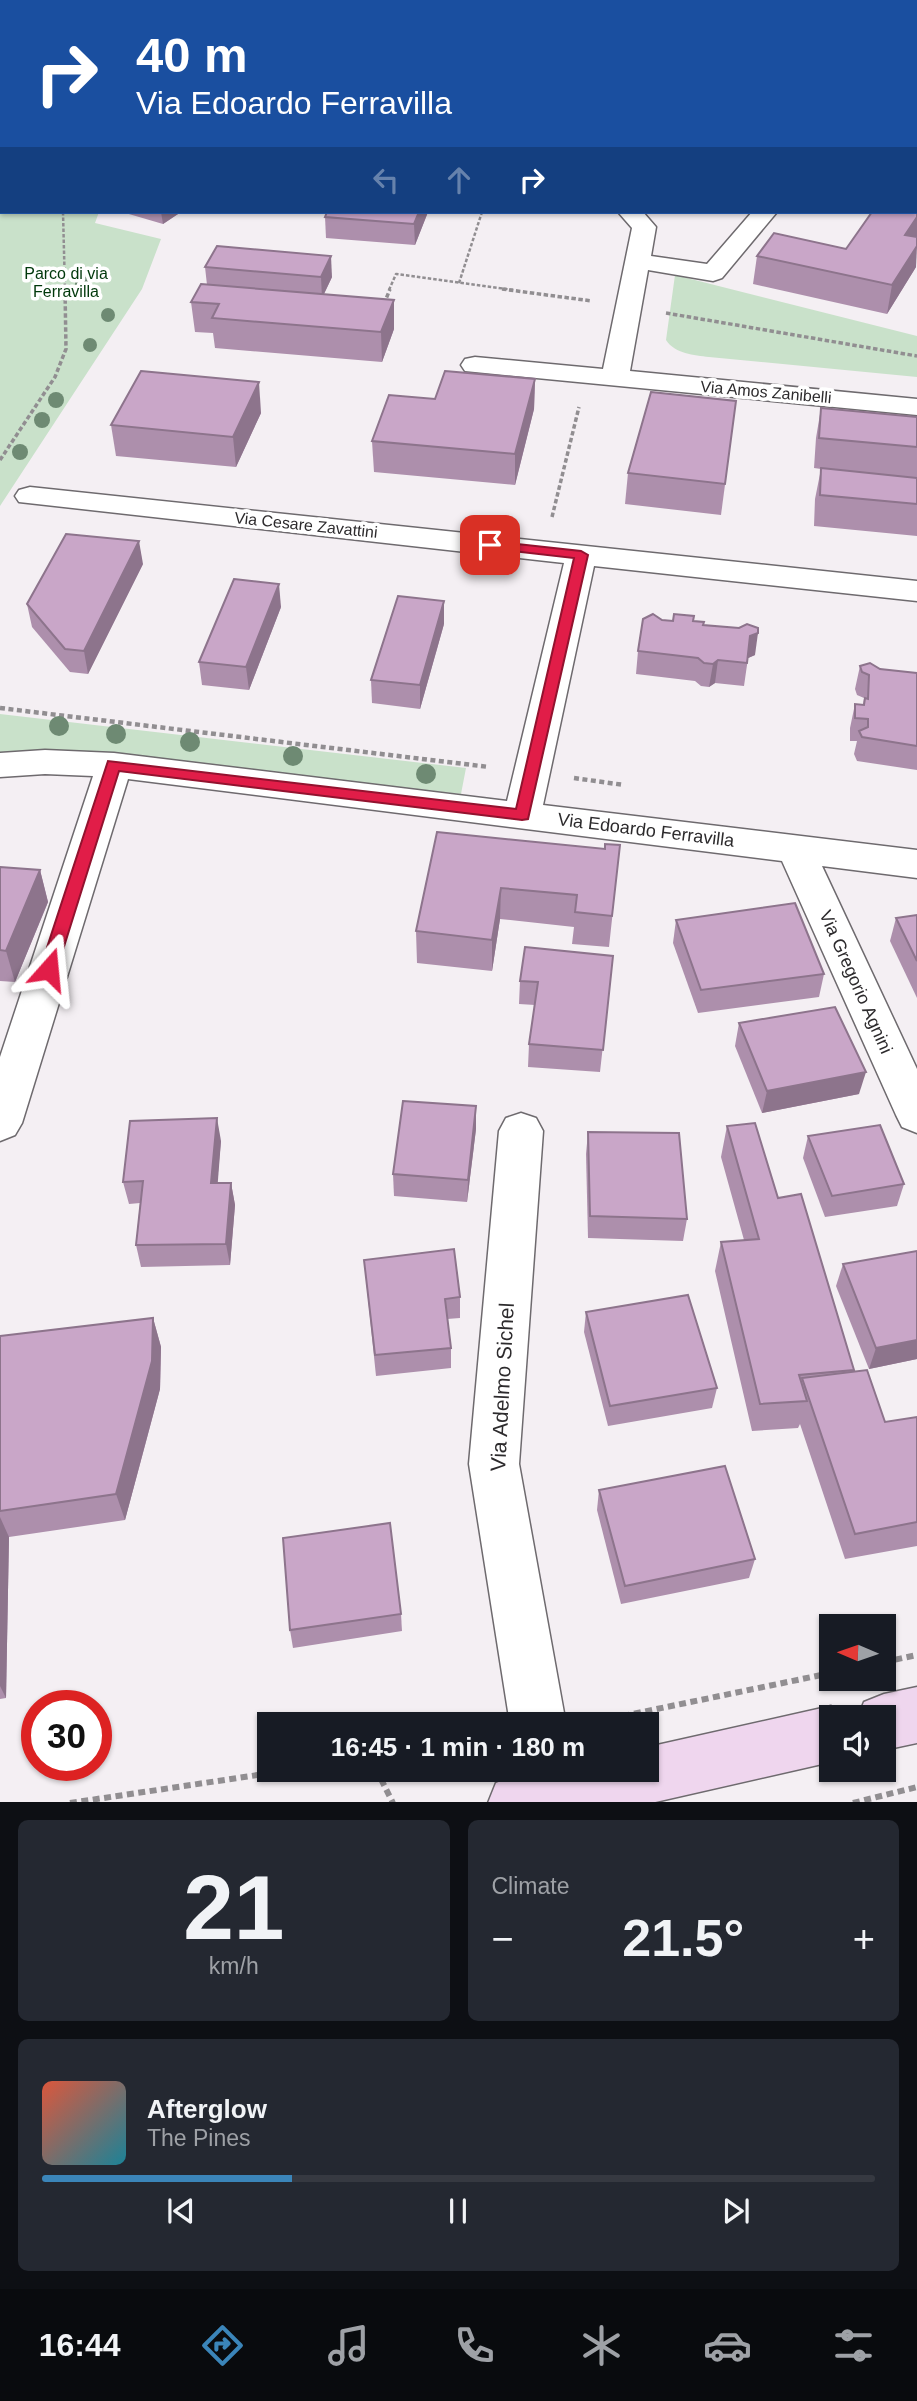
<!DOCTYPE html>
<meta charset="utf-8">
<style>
body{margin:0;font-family:Helvetica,sans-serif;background:#242831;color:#f1f3f6;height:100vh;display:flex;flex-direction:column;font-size:26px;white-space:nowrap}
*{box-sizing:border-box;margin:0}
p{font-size:23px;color:#9ea1a6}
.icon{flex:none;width:38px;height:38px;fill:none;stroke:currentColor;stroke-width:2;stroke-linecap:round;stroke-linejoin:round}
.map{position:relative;height:1802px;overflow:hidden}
.details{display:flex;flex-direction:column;gap:18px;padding:18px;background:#0d0f14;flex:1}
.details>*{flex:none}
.banner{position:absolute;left:0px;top:0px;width:917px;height:214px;box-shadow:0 2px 5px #0004;background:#1a4fa0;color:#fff;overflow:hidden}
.needle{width:46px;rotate:272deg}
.fabs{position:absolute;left:819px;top:1614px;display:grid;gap:14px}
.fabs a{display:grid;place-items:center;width:77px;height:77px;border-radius:0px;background:#171b24;box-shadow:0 2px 5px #0004;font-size:35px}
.speed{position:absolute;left:21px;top:1690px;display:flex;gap:14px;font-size:35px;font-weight:700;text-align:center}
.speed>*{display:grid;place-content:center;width:91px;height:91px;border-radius:50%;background:#171b24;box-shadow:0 2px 5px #0004;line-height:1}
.speed .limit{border:10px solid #d22;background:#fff;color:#111}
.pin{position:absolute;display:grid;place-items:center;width:60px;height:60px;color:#fff;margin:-30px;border-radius:14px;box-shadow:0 4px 10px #0006}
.me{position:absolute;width:77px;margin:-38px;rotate:18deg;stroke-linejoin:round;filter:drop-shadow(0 0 5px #0008)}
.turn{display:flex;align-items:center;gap:24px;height:147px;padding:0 21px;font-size:32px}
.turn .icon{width:91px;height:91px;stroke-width:2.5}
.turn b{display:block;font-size:49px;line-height:60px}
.lanes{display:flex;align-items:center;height:66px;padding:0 21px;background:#0003;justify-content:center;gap:35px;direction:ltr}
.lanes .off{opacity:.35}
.big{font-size:52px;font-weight:700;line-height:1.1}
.details .card{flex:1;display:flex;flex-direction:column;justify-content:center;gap:10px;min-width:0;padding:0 24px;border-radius:10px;background:#242831}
.details .dial{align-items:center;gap:0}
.dial b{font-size:91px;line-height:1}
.song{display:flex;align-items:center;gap:21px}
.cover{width:84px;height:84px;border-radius:10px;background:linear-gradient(135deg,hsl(10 70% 55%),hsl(190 70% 35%))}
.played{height:7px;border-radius:4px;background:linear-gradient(90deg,#3b85b9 30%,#363941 30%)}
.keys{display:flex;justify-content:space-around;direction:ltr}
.heat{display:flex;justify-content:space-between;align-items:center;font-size:38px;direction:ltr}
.details .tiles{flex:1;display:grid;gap:18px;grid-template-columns:1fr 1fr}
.card:last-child{grid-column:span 2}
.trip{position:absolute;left:257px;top:1712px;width:402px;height:70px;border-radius:0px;background:#171b24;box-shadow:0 2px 5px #0004;font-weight:700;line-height:70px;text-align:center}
.menu{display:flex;height:112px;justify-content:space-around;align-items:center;background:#090b0e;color:#9ea1a6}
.menu .icon{width:49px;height:49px}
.menu .selected{color:#3b85b9}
.menu b{font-size:32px;color:#f1f3f6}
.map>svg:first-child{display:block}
</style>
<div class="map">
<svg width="917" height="1803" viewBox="0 0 917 1803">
<rect width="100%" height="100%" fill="#f4eff3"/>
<!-- green -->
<g fill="#c9e1ca">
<polygon points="0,0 530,0 2,2 2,212 99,212 95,223 161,239 142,289 0,506"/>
<path d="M675 275 917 336V377L709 357C694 355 675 354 666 340Z"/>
<polygon points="0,714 466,768 461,794 115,755 46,751 0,753"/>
</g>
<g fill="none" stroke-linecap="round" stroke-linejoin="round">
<defs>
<g id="minor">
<polygon points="798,0 819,0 797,2"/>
<polygon points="618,212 643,212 656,227 651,256 707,264 752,212 777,212 722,278 713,281 648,270 630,371 917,399 917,415 465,371 461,365 465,359 475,357 603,369 632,228"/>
<polygon points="30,487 917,581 917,601 594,566 543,805 917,850 917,878 822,866 917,1069 917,1133 902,1127 896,1115 782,861 128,779 22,1123 15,1135 0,1141 0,1057 93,776 45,774 0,777 0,753 45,750 114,753 507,801 564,563 19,502 15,496 19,490"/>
<polygon points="521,1113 536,1118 543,1131 519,1464 566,1724 510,1724 469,1464 499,1131 506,1118"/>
</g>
<g id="secondary">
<polygon points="917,1687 917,1743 884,1750 884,1717 858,1717 864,1702 884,1694"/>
<path d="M831 1706 852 1717H831V1762L651 1803H488L496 1783C544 1763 597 1769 648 1769V1747Z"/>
</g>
</defs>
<!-- minor casing -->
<use href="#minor" stroke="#6e6a6e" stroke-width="3"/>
<!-- secondary casing -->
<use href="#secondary" stroke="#6e6a6e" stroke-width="3"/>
<!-- path-far3 -->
<g stroke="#918e91" stroke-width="2.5" stroke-dasharray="3.5 2" stroke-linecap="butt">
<polyline points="169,2 172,0"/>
<polyline points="203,2 206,0"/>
<polyline points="0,174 2,172"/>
<polyline points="63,212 65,290"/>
<polyline points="459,283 482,212"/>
<polyline points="389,290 396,274 514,290"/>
</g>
<!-- path-far2 -->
<g stroke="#918e91" stroke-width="3.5" stroke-dasharray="4.5 2.5" stroke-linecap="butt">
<polyline points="502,289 592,301"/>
<polyline points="384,304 390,289"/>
<polyline points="666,313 917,356"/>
<polyline points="0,460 55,377 66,349 65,289"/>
<polyline points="552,517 579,407"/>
</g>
<!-- path-far1 -->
<g stroke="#918e91" stroke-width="4.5" stroke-dasharray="5 3.5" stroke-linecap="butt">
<polyline points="0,708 489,767"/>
<polyline points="574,778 624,785"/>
</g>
<!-- path -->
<g stroke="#918e91" stroke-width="6" stroke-dasharray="7 4.5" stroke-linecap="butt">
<polyline points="884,1662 917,1655"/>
<polyline points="589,1723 831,1673"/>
<polyline points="376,1769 393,1803"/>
<polyline points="70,1803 298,1769"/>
<polyline points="853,1803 917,1787"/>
</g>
<!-- minor -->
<use href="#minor" fill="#fff" fill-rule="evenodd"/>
<!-- secondary -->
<use href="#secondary" fill="#efd6ee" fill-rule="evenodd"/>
</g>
<!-- trees -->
<g fill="#6e8a73">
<circle cx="82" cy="283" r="7"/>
<circle cx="108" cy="315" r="7"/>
<circle cx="90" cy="345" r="7"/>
<circle cx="56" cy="400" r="8"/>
<circle cx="42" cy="420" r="8"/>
<circle cx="20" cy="452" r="8"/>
<circle cx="59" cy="726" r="10"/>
<circle cx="116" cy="734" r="10"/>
<circle cx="190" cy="742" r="10"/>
<circle cx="293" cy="756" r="10"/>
<circle cx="426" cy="774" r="10"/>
</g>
<!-- wall -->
<g fill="#ad8fac">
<polygon points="622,0 672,0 670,2 631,2"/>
<polygon points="857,0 917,0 917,61 915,60 915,2 857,2"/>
<polygon points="917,147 916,267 887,314 753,284 757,256 846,249"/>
<polygon points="122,212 181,212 163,224"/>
<polygon points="327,212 428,212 415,245 326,238 325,217"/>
<polygon points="205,267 332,277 324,294 394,329 382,362 215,348 213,333 195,332 191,302 207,285"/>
<polygon points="535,379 534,409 515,485 374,472 372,441 435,399"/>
<polygon points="736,401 721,515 625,504 628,473"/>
<polygon points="821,408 917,417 917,536 814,526 815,499 821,469 814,468 816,438"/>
<polygon points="261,413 236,467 116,456 111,425"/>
<polygon points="143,564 88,674 70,672 32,627 27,604"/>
<polygon points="281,607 249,690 202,685 199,662"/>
<polygon points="662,620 693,621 704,625 755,655 748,658 744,686 715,683 709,687 701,686 695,681 636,674 638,651"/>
<polygon points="444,624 420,709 372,703 371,680"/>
<polygon points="860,666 880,669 917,673 917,770 857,761 854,754 857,741 850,741 850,728 855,704 863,705 864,698 857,695 855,689"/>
<polygon points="437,832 605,849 620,845 609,947 572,944 574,927 500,919 492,971 417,963 416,931"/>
<polygon points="0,867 40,870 48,902 15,982 0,981"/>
<polygon points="917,915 917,998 890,941 896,918"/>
<polygon points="676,920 824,974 819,997 698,1013 673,943"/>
<polygon points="613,956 600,1072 528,1067 529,1044 535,1005 519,1004 520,981"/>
<polygon points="739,1023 859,1094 762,1113 735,1046"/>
<polygon points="727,1126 778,1198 854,1370 854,1372 885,1422 917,1417 917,1546 845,1559 800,1424 798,1428 752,1431 715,1271 721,1242 744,1240 721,1157"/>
<polygon points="476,1129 467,1202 394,1196 393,1174"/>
<polygon points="588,1132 687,1219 683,1241 588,1238 586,1154"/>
<polygon points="808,1136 904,1184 897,1206 825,1217 803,1158"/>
<polygon points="221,1141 217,1183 231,1183 235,1205 230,1265 141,1267 136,1245 140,1203 129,1204 123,1182"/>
<polygon points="917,1251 917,1359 869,1369 836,1286 843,1264"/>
<polygon points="364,1260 460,1297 460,1318 447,1319 451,1348 451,1368 376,1376"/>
<polygon points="586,1312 717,1388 712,1408 608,1426 584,1332"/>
<polygon points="153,1318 161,1347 160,1389 125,1520 9,1537 6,1698 0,1699 0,1336"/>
<polygon points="599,1490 755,1559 749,1578 621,1604 597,1510"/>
<polygon points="401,1614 402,1631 293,1648 290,1630"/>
</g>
<!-- shaded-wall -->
<g fill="#8d748c">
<polygon points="161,212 181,212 163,224"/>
<polygon points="419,212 428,212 415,245 414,224"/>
<polygon points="917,217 917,237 900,264 905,235"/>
<polygon points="917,246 916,267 887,314 892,285"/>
<polygon points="331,256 332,277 322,298 321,277"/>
<polygon points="394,300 394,329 382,362 381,332"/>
<polygon points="535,379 534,409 515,485 515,454"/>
<polygon points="259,382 261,413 236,467 233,437"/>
<polygon points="139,541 143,564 88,674 84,651"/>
<polygon points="279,584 281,607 249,690 246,667"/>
<polygon points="444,601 444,624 420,709 420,685"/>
<polygon points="758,633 755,655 746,659 750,636"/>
<polygon points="718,660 715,683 709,687 713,664"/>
<polygon points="40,870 48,902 15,982 6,951"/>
<polygon points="501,888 500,919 492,971 492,940"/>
<polygon points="866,1072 859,1094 762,1113 767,1091"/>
<polygon points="476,1106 476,1129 467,1202 468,1180"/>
<polygon points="217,1118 221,1141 216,1205 211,1183"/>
<polygon points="231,1183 235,1205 230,1265 226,1244"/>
<polygon points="153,1318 161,1347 160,1389 125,1520 116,1494"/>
<polygon points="917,1340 917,1359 869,1369 876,1348"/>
<polygon points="0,1517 9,1537 6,1698 0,1686"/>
</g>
<!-- building -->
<g fill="#c9a6c8" stroke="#8d748c" stroke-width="2">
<rect x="915" y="8" width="2" height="33"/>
<polygon points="915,147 917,147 917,217 905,235 917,237 917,246 892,285 757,256 774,233 846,249 872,212 915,212"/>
<polygon points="327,212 419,212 414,224 325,217"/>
<polygon points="217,246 331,256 321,277 205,267"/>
<polygon points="201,284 394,300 381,332 212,318 219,304 191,302"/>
<polygon points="141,371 259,382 233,437 111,425"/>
<polygon points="445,371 535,379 515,454 372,441 389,395 435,399"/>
<polygon points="651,392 736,401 725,484 628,473"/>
<polygon points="821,408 917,417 917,447 819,438"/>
<polygon points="821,468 917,478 917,504 820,495"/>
<polygon points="66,534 139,541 84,651 65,649 27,604"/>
<polygon points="234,579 279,584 246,667 199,662"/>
<polygon points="398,596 444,601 420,685 371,680"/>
<polygon points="653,614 662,620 673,621 674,614 694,616 693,621 704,622 703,625 739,628 747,624 758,628 758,633 750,636 747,663 718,660 713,664 704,663 698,658 638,651 643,619"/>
<polygon points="870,663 880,669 917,673 917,746 862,737 859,731 868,727 868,719 855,718 855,704 864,705 865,698 868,699 869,675 862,672 860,666"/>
<polygon points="437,832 605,849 605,844 620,845 612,916 575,912 577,895 501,888 492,940 416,931"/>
<polygon points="0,867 40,870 6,951 0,950"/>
<polygon points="795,903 824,974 701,990 676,920"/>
<polygon points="917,915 917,961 896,918"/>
<polygon points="525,947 613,956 603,1050 529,1044 538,982 520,981"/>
<polygon points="835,1007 866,1072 767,1091 739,1023"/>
<polygon points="403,1101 476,1106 468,1180 393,1174"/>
<polygon points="217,1118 211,1183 231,1183 226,1244 136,1245 143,1181 123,1182 130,1121"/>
<polygon points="755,1123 778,1198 801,1194 854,1370 799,1375 807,1401 760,1404 721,1242 759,1239 727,1126"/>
<polygon points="880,1125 904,1184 832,1196 808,1136"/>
<polygon points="588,1132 679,1133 687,1219 590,1216"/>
<polygon points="454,1249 460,1297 445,1299 451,1348 375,1355 364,1260"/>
<polygon points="917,1251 917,1340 876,1348 843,1264"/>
<polygon points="688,1295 717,1388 610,1406 586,1312"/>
<polygon points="153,1318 152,1361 116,1494 0,1511 0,1336"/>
<polygon points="867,1370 885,1422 917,1417 917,1522 855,1534 802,1378"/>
<polygon points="725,1466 755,1559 625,1586 599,1490"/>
<polygon points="390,1523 401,1614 290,1630 283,1538"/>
</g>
<!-- route -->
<polygon fill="#e11d48" stroke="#92132f" stroke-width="2" points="490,541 581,551 588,555 528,819 522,820 119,771 57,969 49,976 43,974 40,969 108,761 516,809 574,558 485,548 485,542"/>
<g text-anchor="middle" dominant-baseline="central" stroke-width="7" stroke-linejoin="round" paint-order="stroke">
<!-- far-park labels -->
<g font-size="16" fill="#00380b" stroke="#fff">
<text x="66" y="273">Parco di via<tspan x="66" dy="18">Ferravilla</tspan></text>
</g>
<!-- far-street labels -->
<g font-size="16" fill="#2d2b2d" stroke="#fff">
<text transform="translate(766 392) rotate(5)">Via Amos Zanibelli</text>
<text transform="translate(306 525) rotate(6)">Via Cesare Zavattini</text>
</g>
<!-- street labels -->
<g font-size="18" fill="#2d2b2d" stroke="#fff">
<text transform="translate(646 830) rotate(7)">Via Edoardo Ferravilla</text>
<text transform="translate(856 982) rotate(66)">Via Gregorio Agnini</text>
</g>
<!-- near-street labels -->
<g font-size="21" fill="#2d2b2d" stroke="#fff">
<text transform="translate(502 1387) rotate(-87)">Via Adelmo Sichel</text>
</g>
</g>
</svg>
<div class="fabs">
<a><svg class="needle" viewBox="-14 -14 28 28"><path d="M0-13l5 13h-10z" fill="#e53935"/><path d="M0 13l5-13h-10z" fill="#9ea1a6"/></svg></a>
<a><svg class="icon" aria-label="sound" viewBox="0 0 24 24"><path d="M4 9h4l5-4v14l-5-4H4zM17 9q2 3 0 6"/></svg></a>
</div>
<div class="speed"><div class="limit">30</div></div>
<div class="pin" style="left:490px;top:545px;background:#d93025"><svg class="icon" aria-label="arrive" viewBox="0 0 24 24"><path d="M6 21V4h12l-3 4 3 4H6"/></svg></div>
<svg class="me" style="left:49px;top:969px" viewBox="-20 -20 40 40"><path d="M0-17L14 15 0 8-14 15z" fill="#e11d48" stroke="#fff" stroke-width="4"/></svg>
<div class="trip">16:45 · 1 min · 180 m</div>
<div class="banner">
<div class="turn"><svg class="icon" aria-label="right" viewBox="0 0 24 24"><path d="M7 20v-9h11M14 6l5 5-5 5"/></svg><div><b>40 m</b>Via Edoardo Ferravilla</div></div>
<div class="lanes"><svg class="icon off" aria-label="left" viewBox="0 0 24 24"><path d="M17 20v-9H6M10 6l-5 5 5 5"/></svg><svg class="icon off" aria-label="ahead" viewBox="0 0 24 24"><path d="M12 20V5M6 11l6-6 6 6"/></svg><svg class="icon" aria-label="right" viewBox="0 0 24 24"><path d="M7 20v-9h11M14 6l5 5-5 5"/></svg></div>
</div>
</div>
<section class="details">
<div class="tiles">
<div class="card dial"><b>21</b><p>km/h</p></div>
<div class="card"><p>Climate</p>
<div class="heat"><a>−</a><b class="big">21.5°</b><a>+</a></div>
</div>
<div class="card">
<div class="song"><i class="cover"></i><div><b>Afterglow</b><p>The Pines</p></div></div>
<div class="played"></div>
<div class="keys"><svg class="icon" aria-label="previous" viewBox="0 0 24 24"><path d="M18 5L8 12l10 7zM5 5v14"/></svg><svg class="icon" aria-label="pause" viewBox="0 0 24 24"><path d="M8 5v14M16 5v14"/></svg><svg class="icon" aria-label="next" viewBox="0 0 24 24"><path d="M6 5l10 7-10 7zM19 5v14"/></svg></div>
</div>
</div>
</section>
<nav class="menu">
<b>16:44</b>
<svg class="icon selected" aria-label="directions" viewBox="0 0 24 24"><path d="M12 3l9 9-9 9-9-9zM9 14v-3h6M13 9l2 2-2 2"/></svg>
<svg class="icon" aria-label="music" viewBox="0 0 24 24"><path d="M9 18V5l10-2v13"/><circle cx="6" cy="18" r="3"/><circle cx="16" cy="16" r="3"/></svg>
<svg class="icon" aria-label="phone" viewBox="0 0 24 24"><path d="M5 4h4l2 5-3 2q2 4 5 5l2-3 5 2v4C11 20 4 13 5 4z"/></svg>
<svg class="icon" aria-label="climate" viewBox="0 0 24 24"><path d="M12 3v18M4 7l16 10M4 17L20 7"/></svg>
<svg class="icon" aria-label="car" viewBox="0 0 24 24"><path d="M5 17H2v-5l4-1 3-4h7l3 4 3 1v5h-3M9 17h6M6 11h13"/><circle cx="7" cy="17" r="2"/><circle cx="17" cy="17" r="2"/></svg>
<svg class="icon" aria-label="filters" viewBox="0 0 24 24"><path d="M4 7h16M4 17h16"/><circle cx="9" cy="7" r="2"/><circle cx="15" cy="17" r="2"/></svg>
</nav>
